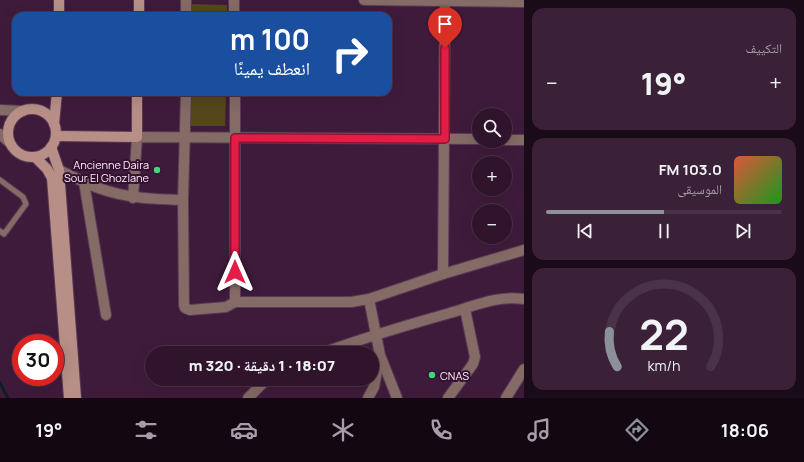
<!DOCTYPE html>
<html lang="ar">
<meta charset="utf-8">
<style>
body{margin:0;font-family:Manrope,"Noto Naskh Arabic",sans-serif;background:#3b2138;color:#f1f3f6;direction:rtl;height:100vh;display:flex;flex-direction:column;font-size:15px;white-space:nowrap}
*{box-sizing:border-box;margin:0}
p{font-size:13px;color:#a79ea9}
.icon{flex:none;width:22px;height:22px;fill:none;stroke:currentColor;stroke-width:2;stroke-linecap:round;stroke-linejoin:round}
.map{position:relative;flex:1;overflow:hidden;direction:ltr}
.details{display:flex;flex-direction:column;gap:8px;padding:8px;background:#1a0b18;width:280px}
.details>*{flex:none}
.hud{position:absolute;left:12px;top:12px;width:380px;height:84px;border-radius:12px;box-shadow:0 4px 16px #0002,0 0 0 1px #4a3348;direction:rtl;background:#1a4fa0;color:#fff;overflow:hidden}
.tools{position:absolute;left:472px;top:108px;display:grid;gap:8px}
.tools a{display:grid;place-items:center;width:40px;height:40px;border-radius:50%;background:#2f142c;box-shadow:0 4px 16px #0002,0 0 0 1px #4a3348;font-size:20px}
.speed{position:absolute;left:12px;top:334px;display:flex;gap:8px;font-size:20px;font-weight:700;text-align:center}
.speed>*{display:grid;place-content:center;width:52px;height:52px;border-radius:50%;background:#2f142c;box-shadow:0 4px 16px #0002,0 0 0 1px #4a3348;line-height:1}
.speed .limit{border:6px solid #d22;background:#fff;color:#111}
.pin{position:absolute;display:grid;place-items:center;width:34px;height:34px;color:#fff;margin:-41px -17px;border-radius:50% 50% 50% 0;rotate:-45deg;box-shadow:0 0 4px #0007}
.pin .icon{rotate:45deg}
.me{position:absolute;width:44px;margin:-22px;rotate:0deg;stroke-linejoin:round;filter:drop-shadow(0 0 3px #0008)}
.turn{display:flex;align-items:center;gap:14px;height:84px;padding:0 16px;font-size:18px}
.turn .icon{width:52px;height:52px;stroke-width:2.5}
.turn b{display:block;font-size:28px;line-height:34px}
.big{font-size:30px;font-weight:800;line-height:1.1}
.details .tile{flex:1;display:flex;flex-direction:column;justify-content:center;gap:6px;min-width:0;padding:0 14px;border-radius:12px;background:#3b2138}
.details .dial{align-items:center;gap:0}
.dial svg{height:104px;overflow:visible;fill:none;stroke:#4a3348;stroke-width:7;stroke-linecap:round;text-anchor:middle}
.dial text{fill:#f1f3f6;stroke:none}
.song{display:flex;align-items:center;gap:12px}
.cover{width:48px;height:48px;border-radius:6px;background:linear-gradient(135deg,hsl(10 70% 55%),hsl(120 70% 35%))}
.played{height:4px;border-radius:2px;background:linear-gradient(90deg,#8c9099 50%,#4a3348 50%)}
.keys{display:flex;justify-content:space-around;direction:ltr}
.heat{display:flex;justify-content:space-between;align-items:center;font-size:22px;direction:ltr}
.trip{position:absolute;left:145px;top:346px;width:234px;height:40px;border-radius:20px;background:#2f142c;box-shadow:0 4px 16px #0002,0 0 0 1px #4a3348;font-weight:800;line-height:40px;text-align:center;direction:rtl}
.tabs{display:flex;height:64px;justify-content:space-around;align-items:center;background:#130812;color:#a79ea9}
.tabs .icon{width:28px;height:28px}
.tabs .current{color:#8c9099}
.tabs b{font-size:18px;color:#f1f3f6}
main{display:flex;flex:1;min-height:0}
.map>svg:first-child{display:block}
</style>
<main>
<section class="details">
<div class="tile"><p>التكييف</p>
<div class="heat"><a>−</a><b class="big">19°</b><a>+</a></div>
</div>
<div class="tile">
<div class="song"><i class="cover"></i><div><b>103.0 FM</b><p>الموسيقى</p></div></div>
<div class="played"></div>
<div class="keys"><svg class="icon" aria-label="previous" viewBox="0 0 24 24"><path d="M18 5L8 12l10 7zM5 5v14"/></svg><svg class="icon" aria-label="pause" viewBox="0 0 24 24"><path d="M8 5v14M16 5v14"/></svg><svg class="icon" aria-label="next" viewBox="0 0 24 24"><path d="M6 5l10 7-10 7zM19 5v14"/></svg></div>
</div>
<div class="tile dial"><svg viewBox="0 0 100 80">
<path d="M14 69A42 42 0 1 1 86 69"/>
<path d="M14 69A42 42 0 0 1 8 42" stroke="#8c9099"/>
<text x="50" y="56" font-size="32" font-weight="700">22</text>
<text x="50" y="72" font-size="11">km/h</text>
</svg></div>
</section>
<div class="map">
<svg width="524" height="398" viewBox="0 0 524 398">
<rect width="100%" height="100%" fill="#3f1b3b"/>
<!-- green -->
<g fill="#55471b">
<polygon points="190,4 227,5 227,16 190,16"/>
<polygon points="190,92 226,92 225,126 189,126"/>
</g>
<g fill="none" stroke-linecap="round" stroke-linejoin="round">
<!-- stream -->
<polyline stroke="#0c1f23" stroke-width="3" points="0,383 8,398"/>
<defs>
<polyline id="service" points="0,180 23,197 26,204 4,234 0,231"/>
<g id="minor">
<polyline points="234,0 234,16"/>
<polyline points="364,0 524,2"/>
<polyline points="186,16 186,0"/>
<polyline points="186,92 183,200 184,305 185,308 190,310 226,307 235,302"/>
<polyline points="235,92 235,302 351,302 369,299 443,274 524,250"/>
<polyline points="0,110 23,111"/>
<polyline points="0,134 9,142"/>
<polyline points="505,140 524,140"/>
<polyline points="59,170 84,182 106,315"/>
<path d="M84 182C118 198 146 199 183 200"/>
<polyline points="133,198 137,137 479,139"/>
<polyline points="443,274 445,2"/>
<polyline points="369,299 380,355 397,398"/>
<path d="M322 353C364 338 407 325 450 313 474 306 499 295 524 299"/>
<polyline points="248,398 267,379"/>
<polyline points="368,398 374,387 380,356"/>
<polyline points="448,398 473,364 475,357 465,309"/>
<polyline points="506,398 524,369"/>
</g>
<g id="secondary">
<polyline points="59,16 59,0"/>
<polyline points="139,16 139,0"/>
<circle cx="32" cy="133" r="24"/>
<polyline points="54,124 57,92"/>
<polyline points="56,136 137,137 137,92"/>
<polyline points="51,147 59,170 76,398"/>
<polyline points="35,157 47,169 52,178 69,398"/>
</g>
</defs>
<!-- service casing -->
<use href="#service" stroke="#5a3856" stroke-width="7"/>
<!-- minor casing -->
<use href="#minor" stroke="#5a3856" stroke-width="12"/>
<!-- secondary casing -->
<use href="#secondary" stroke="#5a3856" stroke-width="12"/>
<!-- service -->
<use href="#service" stroke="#846b65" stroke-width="5"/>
<!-- minor -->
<use href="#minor" stroke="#846b65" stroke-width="10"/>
<!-- secondary -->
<use href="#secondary" stroke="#b78f86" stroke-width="10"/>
</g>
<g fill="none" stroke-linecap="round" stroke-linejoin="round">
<defs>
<polyline id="route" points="235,272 235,138 445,139 445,48"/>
</defs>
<!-- route casing -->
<use href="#route" stroke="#92132f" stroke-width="10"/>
<!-- route -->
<use href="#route" stroke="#e11d48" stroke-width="7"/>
</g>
<!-- markers -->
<g fill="#40d77c" stroke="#341130" stroke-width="1.5">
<circle cx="157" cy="170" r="4"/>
<circle cx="432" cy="375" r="4"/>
</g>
<g text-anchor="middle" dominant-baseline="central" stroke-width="4" stroke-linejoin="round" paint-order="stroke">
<!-- poi labels -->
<g font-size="11" fill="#feebfa" stroke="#341130" text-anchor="end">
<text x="149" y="164">Ancienne Daira<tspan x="149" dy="13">Sour El Ghozlane</tspan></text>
<text x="440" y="375" text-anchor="start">CNAS</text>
</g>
</g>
</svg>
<div class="tools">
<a><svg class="icon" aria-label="search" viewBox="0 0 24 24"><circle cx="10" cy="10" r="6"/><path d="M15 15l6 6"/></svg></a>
<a>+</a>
<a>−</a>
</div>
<div class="speed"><div class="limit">30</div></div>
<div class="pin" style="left:445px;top:48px;background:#d93025"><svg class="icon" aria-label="arrive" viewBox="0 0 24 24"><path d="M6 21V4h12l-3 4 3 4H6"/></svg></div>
<svg class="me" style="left:235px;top:272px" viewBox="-20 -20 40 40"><path d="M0-17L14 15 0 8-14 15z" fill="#e11d48" stroke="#fff" stroke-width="4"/></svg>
<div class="trip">18:07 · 1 دقيقة · 320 m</div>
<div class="hud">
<div class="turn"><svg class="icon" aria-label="right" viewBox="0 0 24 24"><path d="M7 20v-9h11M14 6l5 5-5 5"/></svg><div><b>100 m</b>انعطف يمينًا</div></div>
</div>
</div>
</main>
<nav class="tabs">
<b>18:06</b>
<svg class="icon current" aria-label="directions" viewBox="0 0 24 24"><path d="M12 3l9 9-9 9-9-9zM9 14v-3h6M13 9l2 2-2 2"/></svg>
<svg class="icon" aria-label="music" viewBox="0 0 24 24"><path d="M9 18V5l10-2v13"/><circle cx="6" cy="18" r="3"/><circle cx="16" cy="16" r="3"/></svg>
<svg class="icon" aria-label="phone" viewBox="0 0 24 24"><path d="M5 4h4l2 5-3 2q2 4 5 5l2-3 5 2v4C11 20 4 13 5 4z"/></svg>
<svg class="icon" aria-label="climate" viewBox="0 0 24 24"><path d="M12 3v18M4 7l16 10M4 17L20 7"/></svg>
<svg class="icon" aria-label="car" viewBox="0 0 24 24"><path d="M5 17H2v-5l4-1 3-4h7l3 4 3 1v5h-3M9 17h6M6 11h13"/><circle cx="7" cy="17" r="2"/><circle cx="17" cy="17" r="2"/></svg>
<svg class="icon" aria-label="filters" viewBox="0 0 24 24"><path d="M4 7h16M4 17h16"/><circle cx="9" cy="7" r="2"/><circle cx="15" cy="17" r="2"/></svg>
<b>19°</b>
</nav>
